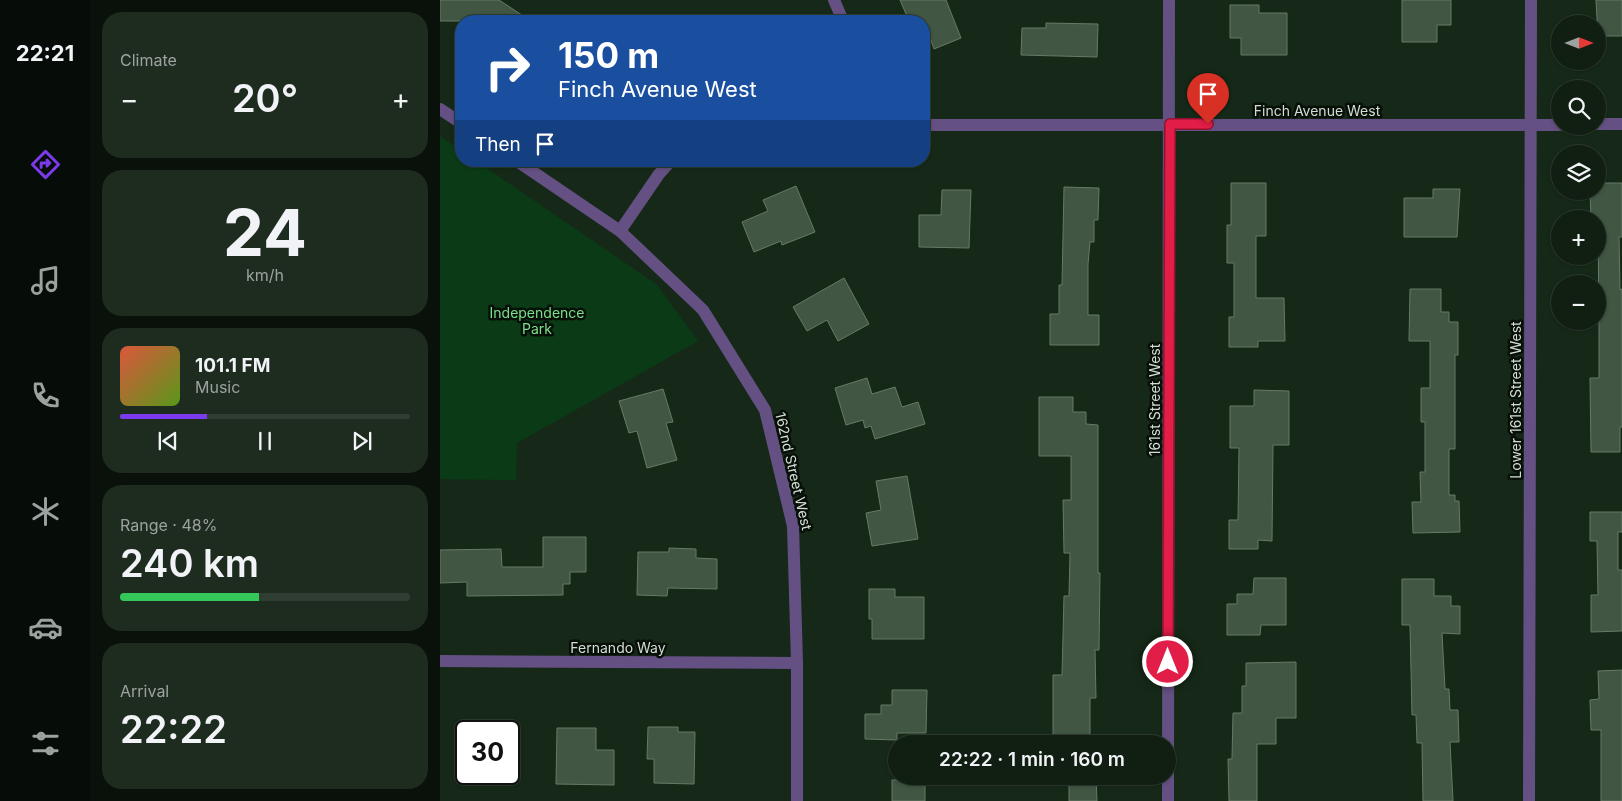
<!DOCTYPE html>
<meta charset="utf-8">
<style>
body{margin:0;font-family:Inter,sans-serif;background:#1e2c20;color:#f1f3f6;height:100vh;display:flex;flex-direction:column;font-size:19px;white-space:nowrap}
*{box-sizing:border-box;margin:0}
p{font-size:16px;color:#9ca29f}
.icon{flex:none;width:28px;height:28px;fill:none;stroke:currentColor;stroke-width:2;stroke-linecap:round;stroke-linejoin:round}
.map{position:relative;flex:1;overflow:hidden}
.side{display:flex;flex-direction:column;gap:12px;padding:12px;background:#09110a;width:350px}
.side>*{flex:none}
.guide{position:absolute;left:15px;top:15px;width:475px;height:152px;border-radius:20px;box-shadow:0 1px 4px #0004,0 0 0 1px #303d32;background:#1a4fa0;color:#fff;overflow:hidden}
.needle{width:32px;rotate:90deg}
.controls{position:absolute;left:1111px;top:15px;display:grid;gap:10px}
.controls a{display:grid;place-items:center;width:55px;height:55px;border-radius:50%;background:#101f12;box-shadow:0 1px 4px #0004,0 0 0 1px #303d32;font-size:25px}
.speed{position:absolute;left:15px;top:720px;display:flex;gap:10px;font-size:25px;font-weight:700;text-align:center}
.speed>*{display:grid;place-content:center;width:65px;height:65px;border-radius:50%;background:#101f12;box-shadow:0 1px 4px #0004,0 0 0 1px #303d32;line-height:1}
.speed .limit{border:2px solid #111;border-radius:8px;background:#fff;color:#111}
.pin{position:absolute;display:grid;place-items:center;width:42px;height:42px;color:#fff;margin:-51px -21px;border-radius:50% 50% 50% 0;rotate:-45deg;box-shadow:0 0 5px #0007}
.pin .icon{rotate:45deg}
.me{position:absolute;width:55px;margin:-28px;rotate:0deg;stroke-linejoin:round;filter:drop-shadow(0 0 4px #0008)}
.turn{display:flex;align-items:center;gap:18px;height:105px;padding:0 20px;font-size:22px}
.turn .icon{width:65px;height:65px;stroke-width:2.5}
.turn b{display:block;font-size:35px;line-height:42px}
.then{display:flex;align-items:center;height:48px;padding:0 20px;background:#0003;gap:10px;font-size:19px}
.big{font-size:38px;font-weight:600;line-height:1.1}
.side .widget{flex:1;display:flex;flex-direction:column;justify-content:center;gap:8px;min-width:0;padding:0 18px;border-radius:20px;background:#1e2c20}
.side .dial{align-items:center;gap:0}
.dial b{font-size:65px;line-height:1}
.song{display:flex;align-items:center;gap:15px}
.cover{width:60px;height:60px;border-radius:8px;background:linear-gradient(135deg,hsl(10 70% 55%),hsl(90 70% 35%))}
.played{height:5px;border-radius:2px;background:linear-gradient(90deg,#7c3aed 30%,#303d32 30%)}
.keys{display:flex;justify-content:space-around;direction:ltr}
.heat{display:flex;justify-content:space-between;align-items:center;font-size:28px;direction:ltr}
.charge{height:8px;border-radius:4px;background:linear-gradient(90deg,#34c759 48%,#303d32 0)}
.trip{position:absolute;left:448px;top:735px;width:288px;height:50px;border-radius:25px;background:#101f12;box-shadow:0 1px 4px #0004,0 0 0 1px #303d32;font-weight:600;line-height:50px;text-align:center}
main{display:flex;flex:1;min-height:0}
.tab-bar{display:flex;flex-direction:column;width:90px;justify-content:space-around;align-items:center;background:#060c07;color:#9ca29f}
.tab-bar .icon{width:35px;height:35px}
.tab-bar .active{color:#7c3aed}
.tab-bar b{font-size:22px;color:#f1f3f6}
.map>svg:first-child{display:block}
</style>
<main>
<nav class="tab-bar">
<b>22:21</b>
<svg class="icon active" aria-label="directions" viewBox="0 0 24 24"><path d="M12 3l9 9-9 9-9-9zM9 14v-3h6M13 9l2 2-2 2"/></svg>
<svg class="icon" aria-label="music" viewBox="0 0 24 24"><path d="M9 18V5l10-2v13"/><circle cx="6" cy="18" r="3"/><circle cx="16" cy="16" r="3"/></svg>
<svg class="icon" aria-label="phone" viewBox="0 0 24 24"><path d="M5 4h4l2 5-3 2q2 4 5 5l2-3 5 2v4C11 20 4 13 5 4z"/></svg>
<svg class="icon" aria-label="climate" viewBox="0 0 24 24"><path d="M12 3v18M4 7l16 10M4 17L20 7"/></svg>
<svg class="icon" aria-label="car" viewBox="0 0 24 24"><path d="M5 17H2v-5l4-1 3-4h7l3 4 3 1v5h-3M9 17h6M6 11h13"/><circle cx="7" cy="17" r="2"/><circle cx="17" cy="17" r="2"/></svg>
<svg class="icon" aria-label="filters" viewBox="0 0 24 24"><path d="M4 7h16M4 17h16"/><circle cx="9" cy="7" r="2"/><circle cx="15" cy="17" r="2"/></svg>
</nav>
<section class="side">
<div class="widget"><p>Climate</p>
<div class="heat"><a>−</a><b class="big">20°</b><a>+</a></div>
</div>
<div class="widget dial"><b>24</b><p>km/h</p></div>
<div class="widget">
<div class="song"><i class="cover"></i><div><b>101.1 FM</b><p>Music</p></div></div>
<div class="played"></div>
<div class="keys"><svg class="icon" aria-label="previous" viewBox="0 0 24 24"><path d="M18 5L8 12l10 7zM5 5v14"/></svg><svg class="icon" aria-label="pause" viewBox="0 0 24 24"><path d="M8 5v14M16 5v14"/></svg><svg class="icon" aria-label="next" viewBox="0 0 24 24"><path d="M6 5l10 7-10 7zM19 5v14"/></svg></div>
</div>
<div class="widget"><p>Range · 48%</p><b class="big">240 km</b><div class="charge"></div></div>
<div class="widget"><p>Arrival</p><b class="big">22:22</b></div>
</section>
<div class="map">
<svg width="1182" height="801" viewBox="0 0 1182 801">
<rect width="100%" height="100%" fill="#162918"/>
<!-- green -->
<polygon fill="#0a3b16" points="0,136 21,151 21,161 36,161 216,284 258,341 77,443 76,480 0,479"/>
<!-- building -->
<g fill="#415643" stroke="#657b67">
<polygon points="0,0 59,0 91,21 0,21"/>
<polygon points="460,0 506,0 521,38 494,49 484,21 469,21"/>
<polygon points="962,0 1011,0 1011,25 997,25 997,42 962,42"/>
<polygon points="1156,0 1182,0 1182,36 1158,36"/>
<polygon points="790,5 819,5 819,13 847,13 847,55 801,55 801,38 790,38"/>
<polygon points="606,23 658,24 657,57 581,55 582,28 606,28"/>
<polygon points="791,183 826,183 826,236 816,236 816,298 844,298 845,341 818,341 818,347 789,347 789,317 794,317 794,263 787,263 787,225 791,225"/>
<polygon points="1158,183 1182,183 1182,237 1179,237 1180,290 1182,289 1182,427 1180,427 1180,452 1151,452 1150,378 1159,378 1159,329 1158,219 1151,219 1150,191 1158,191"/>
<polygon points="356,186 375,232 342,245 341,241 314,252 302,222 328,211 323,200"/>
<polygon points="624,187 659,188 658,220 654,220 654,242 650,242 648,264 648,315 659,315 659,345 610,345 610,314 619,314 619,285 622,285"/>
<polygon points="993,189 1020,189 1017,237 964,237 964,198 993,198"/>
<polygon points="502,190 531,190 529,248 479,247 479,215 501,215"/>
<polygon points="404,278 429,324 398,341 387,320 367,331 353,307"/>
<polygon points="970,289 1001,289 1001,312 1009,312 1009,322 1018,322 1018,355 1015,355 1015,449 1009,449 1009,495 1015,495 1015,501 1019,501 1020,532 973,533 972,502 981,502 980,472 985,472 985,422 981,422 981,388 990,388 990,341 969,341"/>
<polygon points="427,378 432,394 455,387 462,407 478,402 485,424 435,439 431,426 425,428 423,420 406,425 395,388"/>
<polygon points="223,389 233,422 226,423 237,460 207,468 197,431 189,433 179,401"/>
<polygon points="814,390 849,391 849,445 833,445 832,541 818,540 818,549 789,549 789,520 798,520 799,448 790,448 790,406 814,406"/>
<polygon points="599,397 633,397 633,412 646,412 646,424 658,425 658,573 660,573 659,650 655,650 656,698 650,698 650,744 613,744 613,675 622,675 624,596 629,596 630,553 624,553 623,500 631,500 631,456 599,456"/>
<polygon points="467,476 478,539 432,546 426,513 441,510 436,481"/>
<polygon points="1150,512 1182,512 1182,532 1178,532 1178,570 1182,570 1182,631 1151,632 1151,595 1158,595 1157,541 1150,541"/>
<polygon points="103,537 146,537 146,572 130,572 130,584 123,584 123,595 27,596 27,582 0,583 0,550 61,549 62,567 103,567"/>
<polygon points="229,548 256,549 256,558 277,559 277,589 228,588 227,596 197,595 198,552 229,552"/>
<polygon points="814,578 846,578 846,625 821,625 820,635 787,635 787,604 797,604 797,594 813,594"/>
<polygon points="962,579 994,579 994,596 1011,596 1011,606 1020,606 1020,634 1002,633 1005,689 1009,689 1010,710 1018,710 1019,742 1010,742 1013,801 983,801 982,743 977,743 976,715 972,715 970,625 962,625"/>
<polygon points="429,589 455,589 455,597 484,597 484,639 432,639 432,619 429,619"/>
<polygon points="856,662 856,718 836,718 836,744 817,744 817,801 789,801 788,759 792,759 793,713 802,713 802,686 806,686 806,663"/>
<polygon points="1182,670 1182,801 1161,801 1161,730 1151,730 1150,700 1159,699 1158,671"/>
<polygon points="452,690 487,690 486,733 457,733 457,740 425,739 425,714 441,714 441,705 452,705"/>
<polygon points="208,727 238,727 238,732 255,732 254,784 214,783 214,759 207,759"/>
<polygon points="117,728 156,728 156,750 174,750 174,785 116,784"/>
<polygon points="629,776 656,776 657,801 629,801"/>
<rect x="452" y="780" width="33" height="21"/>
</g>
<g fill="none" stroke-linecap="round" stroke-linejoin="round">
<!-- minor -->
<g stroke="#645083" stroke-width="12">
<polyline points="394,0 403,21"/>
<polyline points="0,109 21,123"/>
<polyline points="1158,124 1182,124"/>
<polyline points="484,125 1120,125"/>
<polyline points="77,161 180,231 263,310 325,410 353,526 357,663 357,801"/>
<polyline points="180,231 219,174 231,161"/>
<polyline points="0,661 357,663"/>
<polyline points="728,801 729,0"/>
<polyline points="1089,801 1091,0"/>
</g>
</g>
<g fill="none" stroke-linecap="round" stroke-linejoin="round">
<defs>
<polyline id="route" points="728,662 730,124 768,124"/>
</defs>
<!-- route casing -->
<use href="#route" stroke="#92132f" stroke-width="12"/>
<!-- route -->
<use href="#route" stroke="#e11d48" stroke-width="9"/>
</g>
<g text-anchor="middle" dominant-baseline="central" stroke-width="5" stroke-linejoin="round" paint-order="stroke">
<!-- street labels -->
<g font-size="14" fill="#d2ded3" stroke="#070f08">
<text x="877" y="110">Finch Avenue West</text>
<text transform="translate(714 400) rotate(-90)">161st Street West</text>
<text transform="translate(1075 400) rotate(-90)">Lower 161st Street West</text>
<text transform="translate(354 471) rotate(77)">162nd Street West</text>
<text x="178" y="647">Fernando Way</text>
</g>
<!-- park labels -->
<g font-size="14" fill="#79e189" stroke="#070f08">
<text x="97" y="312">Independence<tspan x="97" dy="16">Park</tspan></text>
</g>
</g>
</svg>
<div class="controls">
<a><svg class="needle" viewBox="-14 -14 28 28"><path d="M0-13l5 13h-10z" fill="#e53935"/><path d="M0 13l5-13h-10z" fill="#9ca29f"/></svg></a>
<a><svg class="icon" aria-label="search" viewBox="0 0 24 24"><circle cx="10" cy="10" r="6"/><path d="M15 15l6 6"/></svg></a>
<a><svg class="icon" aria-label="layers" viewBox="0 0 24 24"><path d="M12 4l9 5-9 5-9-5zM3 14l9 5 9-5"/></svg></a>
<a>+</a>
<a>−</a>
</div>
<div class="speed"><div class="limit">30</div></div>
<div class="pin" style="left:768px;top:124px;background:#d93025"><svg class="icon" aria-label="arrive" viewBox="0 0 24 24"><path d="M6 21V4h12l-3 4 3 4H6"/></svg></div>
<svg class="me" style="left:728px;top:662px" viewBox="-20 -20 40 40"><circle r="17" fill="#e11d48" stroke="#fff" stroke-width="3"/><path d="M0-11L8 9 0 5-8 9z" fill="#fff"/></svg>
<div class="trip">22:22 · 1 min · 160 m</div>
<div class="guide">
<div class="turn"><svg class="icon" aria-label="right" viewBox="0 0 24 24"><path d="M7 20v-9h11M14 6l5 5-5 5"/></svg><div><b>150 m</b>Finch Avenue West</div></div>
<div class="then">Then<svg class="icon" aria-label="arrive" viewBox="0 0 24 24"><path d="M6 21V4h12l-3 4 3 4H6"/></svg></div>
</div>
</div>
</main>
